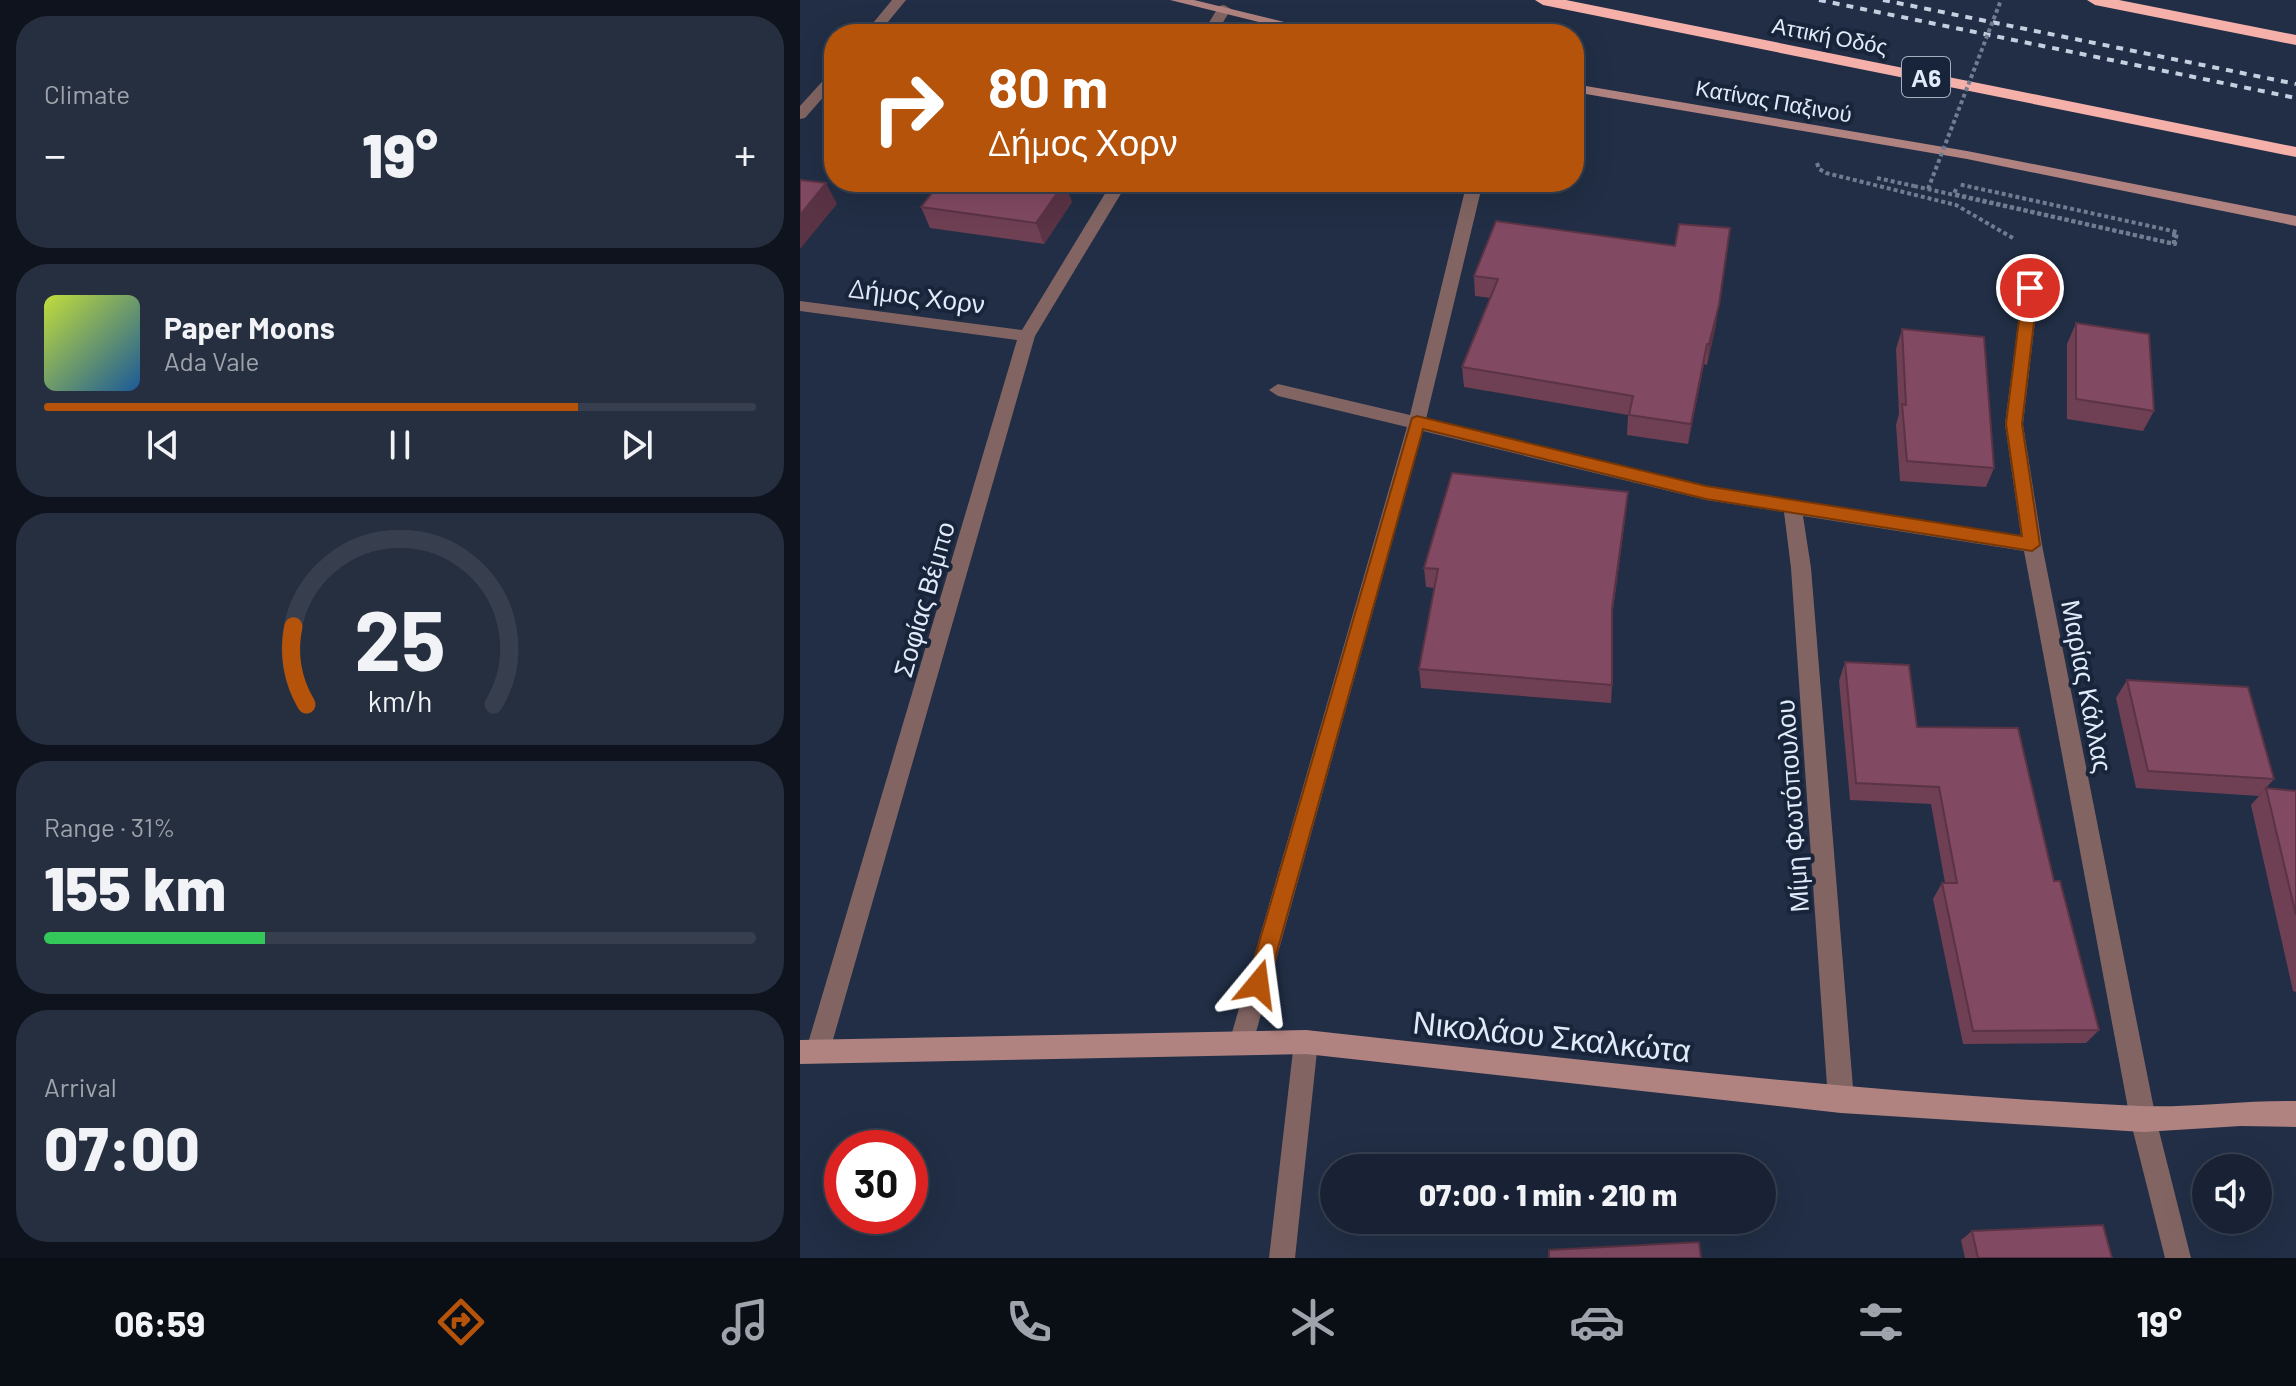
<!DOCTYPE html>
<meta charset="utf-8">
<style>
body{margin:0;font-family:Barlow,sans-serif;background:#262f40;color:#f1f3f6;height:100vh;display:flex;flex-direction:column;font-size:30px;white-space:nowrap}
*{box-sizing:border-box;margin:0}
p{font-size:26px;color:#9fa4ac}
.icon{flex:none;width:44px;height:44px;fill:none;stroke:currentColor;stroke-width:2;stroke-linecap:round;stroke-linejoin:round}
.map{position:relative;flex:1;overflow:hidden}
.panel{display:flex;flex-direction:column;gap:16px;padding:16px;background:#0e131d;width:800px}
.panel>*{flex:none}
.banner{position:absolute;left:24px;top:24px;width:760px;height:168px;border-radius:32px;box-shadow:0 8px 32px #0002,0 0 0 2px #373f4f;background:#b45309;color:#fff;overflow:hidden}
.controls{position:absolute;left:1392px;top:1154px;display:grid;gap:16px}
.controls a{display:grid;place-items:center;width:80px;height:80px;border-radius:50%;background:#192234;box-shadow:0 8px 32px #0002,0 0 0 2px #373f4f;font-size:40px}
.speed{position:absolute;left:24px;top:1130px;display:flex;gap:16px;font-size:40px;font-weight:700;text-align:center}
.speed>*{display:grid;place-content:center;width:104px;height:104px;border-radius:50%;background:#192234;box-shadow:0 8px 32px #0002,0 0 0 2px #373f4f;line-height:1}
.speed .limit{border:12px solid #d22;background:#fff;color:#111}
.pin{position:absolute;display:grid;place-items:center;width:68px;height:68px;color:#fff;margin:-34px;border:4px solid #fff;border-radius:50%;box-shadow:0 2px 8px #0007}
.me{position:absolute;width:88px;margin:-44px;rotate:16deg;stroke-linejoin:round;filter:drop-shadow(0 0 6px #0008)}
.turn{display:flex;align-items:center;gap:28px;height:168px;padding:0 32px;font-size:36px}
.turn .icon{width:104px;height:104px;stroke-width:2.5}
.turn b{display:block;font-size:56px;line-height:68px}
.big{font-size:60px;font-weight:800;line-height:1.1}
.panel .card{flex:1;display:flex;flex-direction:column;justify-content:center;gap:12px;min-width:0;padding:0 28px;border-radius:32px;background:#262f40}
.panel .dial{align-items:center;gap:0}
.dial svg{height:208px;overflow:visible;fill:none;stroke:#373f4f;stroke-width:7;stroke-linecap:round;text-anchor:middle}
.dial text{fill:#f1f3f6;stroke:none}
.song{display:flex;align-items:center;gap:24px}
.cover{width:96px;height:96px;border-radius:12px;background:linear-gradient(135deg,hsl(70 70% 55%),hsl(210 70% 35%))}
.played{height:8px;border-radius:4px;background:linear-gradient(90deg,#b45309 75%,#373f4f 75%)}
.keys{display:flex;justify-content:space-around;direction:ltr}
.heat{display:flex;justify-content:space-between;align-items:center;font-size:44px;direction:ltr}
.charge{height:12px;border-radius:6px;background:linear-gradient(90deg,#34c759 31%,#373f4f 0)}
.trip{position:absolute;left:520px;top:1154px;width:456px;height:80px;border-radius:40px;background:#192234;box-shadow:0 8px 32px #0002,0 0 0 2px #373f4f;font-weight:800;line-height:80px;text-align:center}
.dock{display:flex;height:128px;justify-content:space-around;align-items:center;background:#0a0e15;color:#9fa4ac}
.dock .icon{width:56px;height:56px}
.dock .on{color:#b45309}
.dock b{font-size:36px;color:#f1f3f6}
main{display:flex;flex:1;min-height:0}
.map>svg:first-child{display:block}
</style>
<main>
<section class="panel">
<div class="card"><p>Climate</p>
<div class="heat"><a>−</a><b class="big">19°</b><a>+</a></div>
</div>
<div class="card">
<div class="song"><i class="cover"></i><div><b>Paper Moons</b><p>Ada Vale</p></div></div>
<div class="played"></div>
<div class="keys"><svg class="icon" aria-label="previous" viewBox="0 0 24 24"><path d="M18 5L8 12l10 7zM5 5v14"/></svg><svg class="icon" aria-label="pause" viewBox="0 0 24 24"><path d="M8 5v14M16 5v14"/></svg><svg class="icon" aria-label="next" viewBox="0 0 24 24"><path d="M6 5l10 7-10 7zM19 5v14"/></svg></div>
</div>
<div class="card dial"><svg viewBox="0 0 100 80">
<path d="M14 69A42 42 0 1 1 86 69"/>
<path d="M14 69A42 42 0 0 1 9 39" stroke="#b45309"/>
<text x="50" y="56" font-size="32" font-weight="700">25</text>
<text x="50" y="72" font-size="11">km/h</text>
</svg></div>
<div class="card"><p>Range · 31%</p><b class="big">155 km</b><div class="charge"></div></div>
<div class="card"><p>Arrival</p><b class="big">07:00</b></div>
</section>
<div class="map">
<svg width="1496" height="1258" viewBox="0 0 1496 1258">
<rect width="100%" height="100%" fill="#212e45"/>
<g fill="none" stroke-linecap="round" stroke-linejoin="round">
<!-- path -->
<g stroke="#717c90" stroke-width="4" stroke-dasharray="4 3" stroke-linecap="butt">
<polyline points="1017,163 1019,169 1026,173 1156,205 1213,238"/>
<polyline points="1077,178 1114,186"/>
<polyline points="1156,189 1154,194 1374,244 1374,232"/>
</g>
<!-- street -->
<g fill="#826563" fill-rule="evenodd">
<polygon points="92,0 106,0 78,34 64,34"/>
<polygon points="424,5 431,9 416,34 402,34 419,6"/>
<polygon points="34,73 34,85 5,118 0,119 0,106 29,74"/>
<polygon points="312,182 328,182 235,336 30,1050 27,1059 18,1062 9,1059 6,1050 217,340 0,311 0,301 222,330"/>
<polygon points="667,182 683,182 626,419 906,486 1221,536 1205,424 1226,261 1228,257 1240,257 1242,261 1223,424 1242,545 1356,1119 1391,1258 1365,1258 1330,1119 1224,551 1003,516 1011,568 1054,1100 1050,1109 1041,1113 1032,1109 1028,1100 991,568 984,512 906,500 623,431 453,1043 450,1052 441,1055 432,1052 429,1043 607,427 478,396 469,390 478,384 610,415"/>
<polygon points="506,1030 515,1033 518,1042 495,1258 469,1258 494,1042 497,1033"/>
</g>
<!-- secondary -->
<g fill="#b18380" fill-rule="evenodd">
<polygon points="370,0 394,0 533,34 508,34"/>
<polygon points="774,84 1167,151 1496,216 1496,226 1167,159 774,92"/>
<path d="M506 1030C783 1060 1060 1093 1339 1106 1389 1108 1444 1100 1496 1101V1127L1441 1126 1343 1132 1041 1113 506 1054 0 1064V1040Z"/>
</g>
<!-- highway -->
<g fill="#f6b0aa" fill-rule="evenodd">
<polygon points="735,0 766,0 1496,147 1496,157 743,5"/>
<polygon points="1287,0 1319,0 1496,35 1496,45 1295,5"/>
</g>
<!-- rail -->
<g stroke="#c6cfdf" stroke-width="4" stroke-dasharray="7 7" stroke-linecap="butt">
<polyline points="1019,0 1496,98"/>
<polyline points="1083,0 1496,84"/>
</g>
<!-- path-bridge -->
<g stroke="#717c90" stroke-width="4" stroke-dasharray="4 3" stroke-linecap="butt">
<polyline points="1114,186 1375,244 1377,232 1158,184"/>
<polyline points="1128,189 1201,0"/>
</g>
</g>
<!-- wall -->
<g fill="#6f3f54">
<polygon points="272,202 244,244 130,228 121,207"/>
<polygon points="696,221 916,325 907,365 904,364 888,444 827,435 828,415 664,387 662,367 691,298 675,296 674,276"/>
<polygon points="1276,323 1354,411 1343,431 1267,419 1267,344"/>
<polygon points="1102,329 1194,468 1186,487 1100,481 1096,425 1099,414 1096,349"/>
<polygon points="826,512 812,618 812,685 811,703 621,688 619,669 635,588 626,587 624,568"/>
<polygon points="1045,662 1117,727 1254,881 1299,1030 1286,1043 1163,1044 1133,899 1142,883 1145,883 1131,804 1050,800 1039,681"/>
<polygon points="1327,680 1474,779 1459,796 1336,788 1316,698"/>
<polygon points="1466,788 1496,791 1496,992 1493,991 1451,805"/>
<polygon points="1172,1231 1312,1258 1165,1258 1161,1240"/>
</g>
<!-- shaded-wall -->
<g fill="#5a3345">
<polygon points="265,182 272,202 244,244 236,223"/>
<polygon points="26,183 37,204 0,249 0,215"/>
<polygon points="930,228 916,325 907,365 909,344"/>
<polygon points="907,344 904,364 888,444 891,424"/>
<polygon points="828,492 826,512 810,627 812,608"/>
</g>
<!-- building -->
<g fill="#814962" stroke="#5a3345" stroke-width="2">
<polygon points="0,180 26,183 0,215"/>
<polygon points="141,182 265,182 236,223 121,207"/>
<polygon points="696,221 875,246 879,224 930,228 919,305 909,344 907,344 891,424 829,415 833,396 662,367 698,279 674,276"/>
<polygon points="1276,323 1349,334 1354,411 1276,399"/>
<polygon points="1102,329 1184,337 1194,468 1107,461 1102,404 1106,405"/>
<polygon points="652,473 828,492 812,608 812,685 619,669 638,569 624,568"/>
<polygon points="1045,662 1109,665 1117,727 1218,728 1254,881 1260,881 1299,1030 1173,1031 1142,883 1157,883 1139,787 1056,783"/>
<polygon points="1327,680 1448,687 1474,779 1348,771"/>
<polygon points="1466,788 1496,791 1496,915"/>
<polygon points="1303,1225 1312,1258 1178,1258 1172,1231"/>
<polygon points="899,1242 901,1258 749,1258 749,1250"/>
</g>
<!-- route -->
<polygon fill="#b45309" stroke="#753606" stroke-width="2" points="1230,283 1238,288 1222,424 1240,545 1232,551 906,499 623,429 468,984 465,991 458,994 450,991 447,984 612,418 617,416 906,486 1222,536 1206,424 1223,288"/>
<g text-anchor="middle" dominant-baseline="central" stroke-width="8" stroke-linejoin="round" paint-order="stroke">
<!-- far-street labels -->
<g font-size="22" fill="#e1eaf9" stroke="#18243a">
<text transform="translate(1030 35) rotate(11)">Αττική Οδός</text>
<text transform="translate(974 100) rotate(10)">Κατίνας Παξινού</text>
</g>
<!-- shield labels -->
<rect fill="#18243a" stroke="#a5afc0" stroke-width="2" x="1102" y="57" width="48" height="40" rx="6"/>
<g font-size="24" font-weight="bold" fill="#e1eaf9">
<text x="1126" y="77">Α6</text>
</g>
<!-- street labels -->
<g font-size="26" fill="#e1eaf9" stroke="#18243a">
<text transform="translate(117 295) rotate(7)">Δήμος Χορν</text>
<text transform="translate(123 599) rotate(-74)">Σοφίας Βέμπο</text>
<text transform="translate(1288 686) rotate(79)">Μαρίας Κάλλας</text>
<text transform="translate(991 806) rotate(-94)">Μίμη Φωτόπουλου</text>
</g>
<!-- near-street labels -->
<g font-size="32" fill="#e1eaf9" stroke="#18243a">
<text transform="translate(752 1035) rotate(6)">Νικολάου Σκαλκώτα</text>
</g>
</g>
</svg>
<div class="controls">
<a><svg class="icon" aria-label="sound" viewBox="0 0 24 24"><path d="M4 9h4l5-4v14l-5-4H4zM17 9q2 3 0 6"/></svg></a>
</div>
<div class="speed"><div class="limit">30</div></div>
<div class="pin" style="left:1230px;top:288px;background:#d93025"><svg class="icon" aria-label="arrive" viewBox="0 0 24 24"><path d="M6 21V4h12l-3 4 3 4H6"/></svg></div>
<svg class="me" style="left:458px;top:984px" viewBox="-20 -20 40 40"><path d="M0-17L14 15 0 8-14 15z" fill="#b45309" stroke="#fff" stroke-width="4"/></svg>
<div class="trip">07:00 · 1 min · 210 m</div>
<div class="banner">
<div class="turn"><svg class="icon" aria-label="right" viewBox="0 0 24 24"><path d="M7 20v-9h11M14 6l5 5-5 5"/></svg><div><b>80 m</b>Δήμος Χορν</div></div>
</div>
</div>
</main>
<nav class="dock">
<b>06:59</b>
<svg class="icon on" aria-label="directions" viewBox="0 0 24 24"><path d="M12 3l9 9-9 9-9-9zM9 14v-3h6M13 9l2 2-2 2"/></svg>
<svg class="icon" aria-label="music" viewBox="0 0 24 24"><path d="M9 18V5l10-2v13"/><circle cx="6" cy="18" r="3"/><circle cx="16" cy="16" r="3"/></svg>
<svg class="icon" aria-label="phone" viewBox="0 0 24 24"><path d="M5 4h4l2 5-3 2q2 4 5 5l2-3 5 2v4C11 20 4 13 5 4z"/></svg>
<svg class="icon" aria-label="climate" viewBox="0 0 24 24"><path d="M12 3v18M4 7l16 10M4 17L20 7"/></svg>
<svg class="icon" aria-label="car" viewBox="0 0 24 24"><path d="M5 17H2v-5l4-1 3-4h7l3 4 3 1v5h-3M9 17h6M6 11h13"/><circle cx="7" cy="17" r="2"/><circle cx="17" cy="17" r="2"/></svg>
<svg class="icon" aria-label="filters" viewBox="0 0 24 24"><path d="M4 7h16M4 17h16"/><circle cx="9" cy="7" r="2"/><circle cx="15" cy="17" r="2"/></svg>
<b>19°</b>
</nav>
